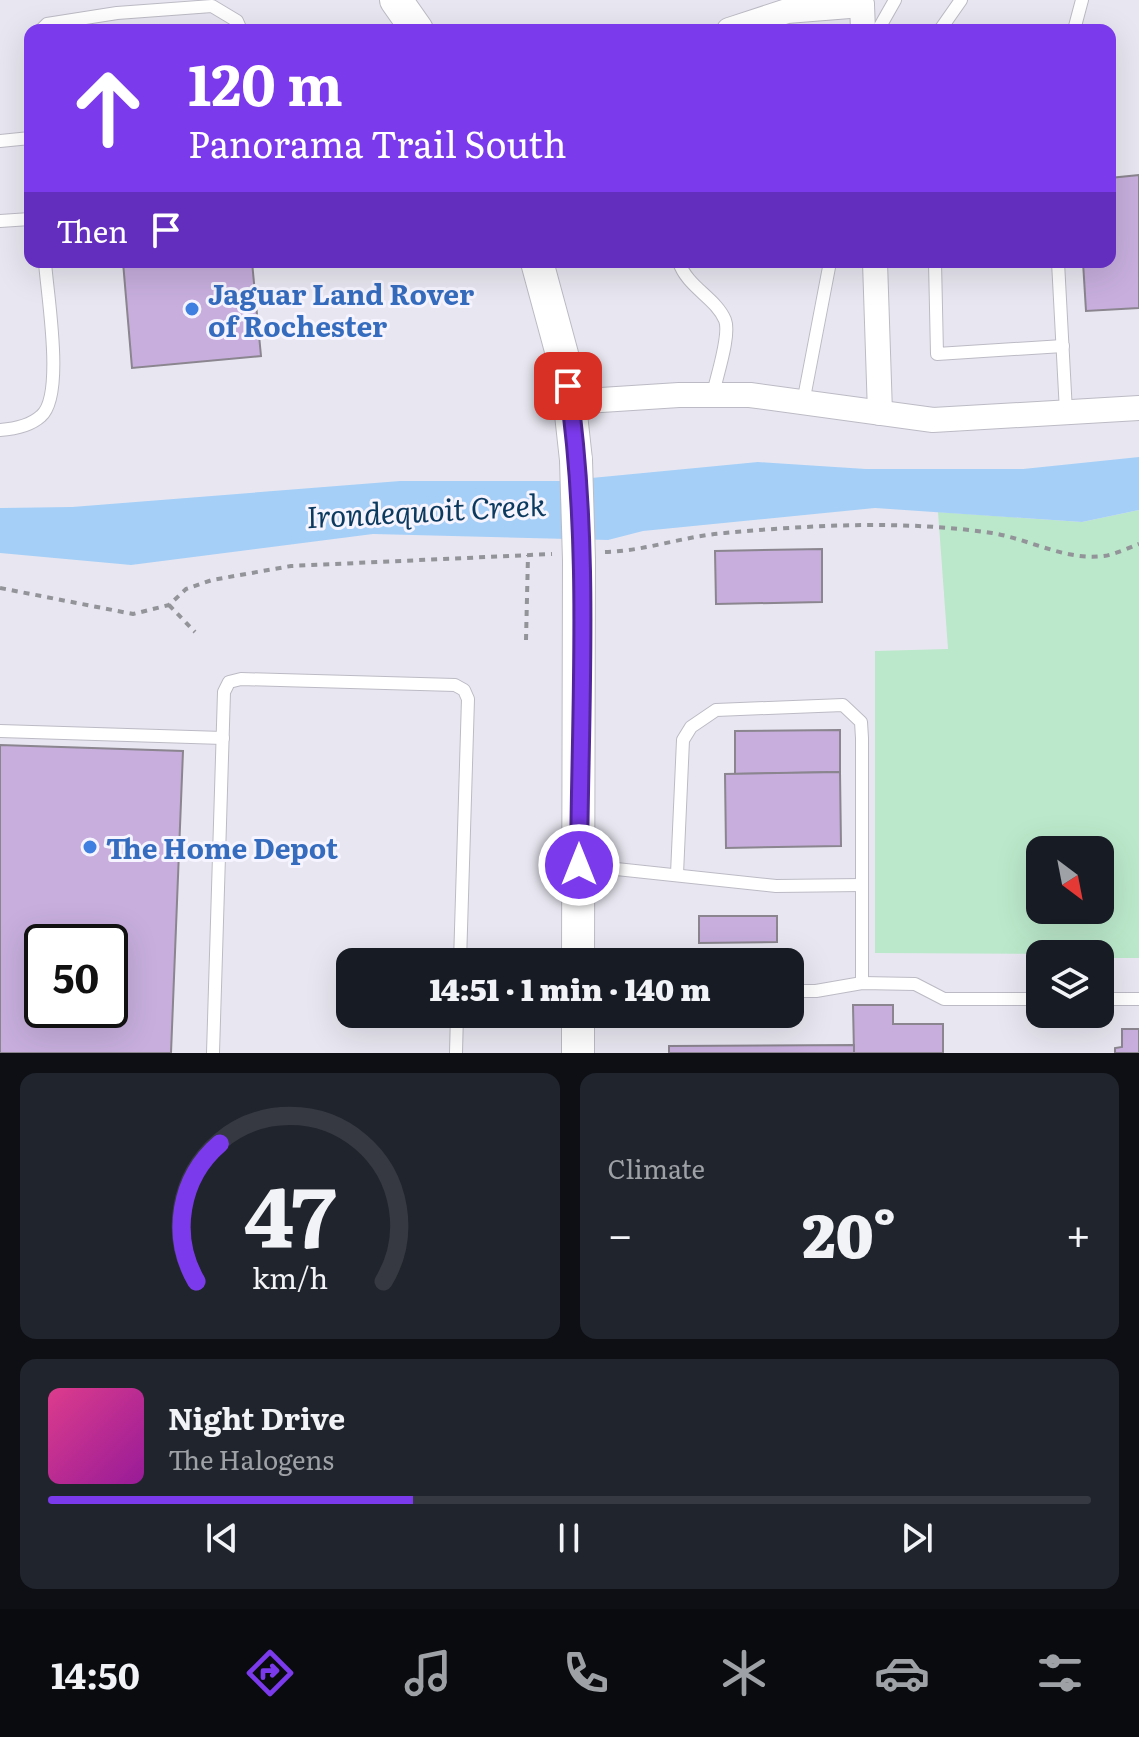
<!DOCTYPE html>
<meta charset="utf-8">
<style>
body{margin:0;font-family:Literata,serif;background:#20242c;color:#f1f3f6;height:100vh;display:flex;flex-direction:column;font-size:30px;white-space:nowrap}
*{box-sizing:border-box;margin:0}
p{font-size:26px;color:#9ea1a6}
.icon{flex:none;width:44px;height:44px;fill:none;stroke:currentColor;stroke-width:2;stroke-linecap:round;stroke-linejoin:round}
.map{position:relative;height:1053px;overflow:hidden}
.drawer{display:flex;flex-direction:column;gap:20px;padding:20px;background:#0d0f14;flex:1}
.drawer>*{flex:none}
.top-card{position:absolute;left:24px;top:24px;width:1092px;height:244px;border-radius:16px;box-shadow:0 8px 32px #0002;background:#7c3aed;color:#fff;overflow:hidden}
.needle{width:52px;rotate:148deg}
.fabs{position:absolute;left:1026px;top:836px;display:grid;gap:16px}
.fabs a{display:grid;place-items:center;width:88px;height:88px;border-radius:16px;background:#171b24;box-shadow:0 8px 32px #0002;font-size:40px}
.speed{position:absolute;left:24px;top:924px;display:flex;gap:16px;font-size:40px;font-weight:700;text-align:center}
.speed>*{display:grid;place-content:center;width:104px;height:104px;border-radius:50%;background:#171b24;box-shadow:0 8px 32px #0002;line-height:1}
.speed .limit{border:4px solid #111;border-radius:12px;background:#fff;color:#111}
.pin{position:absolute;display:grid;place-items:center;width:68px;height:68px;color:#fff;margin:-34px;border-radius:16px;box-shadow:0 4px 12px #0006}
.me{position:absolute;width:88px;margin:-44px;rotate:0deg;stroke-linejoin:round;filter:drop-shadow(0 0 6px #0008)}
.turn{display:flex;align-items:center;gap:28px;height:168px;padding:0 32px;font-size:36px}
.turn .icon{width:104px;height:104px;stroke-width:2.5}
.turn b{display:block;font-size:56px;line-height:68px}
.then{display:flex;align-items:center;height:76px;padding:0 32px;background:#0003;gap:16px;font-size:30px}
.big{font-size:60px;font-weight:800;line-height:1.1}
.drawer .tile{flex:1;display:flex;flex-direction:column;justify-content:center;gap:12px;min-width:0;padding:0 28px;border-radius:16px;background:#20242c}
.drawer .dial{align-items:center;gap:0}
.dial svg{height:208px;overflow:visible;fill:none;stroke:#363941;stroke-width:7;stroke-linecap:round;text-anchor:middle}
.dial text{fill:#f1f3f6;stroke:none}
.song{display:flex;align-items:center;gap:24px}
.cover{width:96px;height:96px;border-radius:12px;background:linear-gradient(135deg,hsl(330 70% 55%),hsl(300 70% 35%))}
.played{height:8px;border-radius:4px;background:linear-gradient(90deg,#7c3aed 35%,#363941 35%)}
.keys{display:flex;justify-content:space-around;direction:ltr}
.heat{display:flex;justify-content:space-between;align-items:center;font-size:44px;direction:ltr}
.drawer .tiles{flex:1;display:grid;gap:20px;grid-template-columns:1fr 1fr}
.tile:last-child{grid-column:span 2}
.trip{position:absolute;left:336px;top:948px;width:468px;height:80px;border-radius:16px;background:#171b24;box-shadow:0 8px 32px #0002;font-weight:800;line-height:80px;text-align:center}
.tabs{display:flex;height:128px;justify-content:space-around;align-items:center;background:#090b0e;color:#9ea1a6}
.tabs .icon{width:56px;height:56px}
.tabs .current{color:#7c3aed}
.tabs b{font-size:36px;color:#f1f3f6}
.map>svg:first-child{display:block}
</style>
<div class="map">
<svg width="1139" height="1053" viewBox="0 0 1139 1053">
<rect width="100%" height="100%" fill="#e8e7f1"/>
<!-- green -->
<path fill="#bbe8ca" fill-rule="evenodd" d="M1139 510V958H1100V954L875 953V651L948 649 938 512 1082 522ZM1040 850H1100V910H1040Z"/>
<!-- water -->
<polygon fill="#a6cff7" points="1139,457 1139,510 1082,522 875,508 643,531 608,540 373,534 131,565 0,553 0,508 72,507 400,481 560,481 758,462 866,469 1023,469"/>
<!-- building -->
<g fill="#c7aedd" stroke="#8a858e" stroke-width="2" fill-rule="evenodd">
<polygon points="1139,175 1139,308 1086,311 1083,262 1110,262 1110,178"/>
<polygon points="123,262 252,262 261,356 132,368"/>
<polygon points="822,549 822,602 716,604 715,551"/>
<polygon points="840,730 840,772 735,774 735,731"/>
<path d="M0 745 183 751 171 1053H0ZM42 942H110V1010H42Z"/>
<polygon points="840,772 841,846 726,848 725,774"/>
<polygon points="699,916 777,916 777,942 699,943"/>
<polygon points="853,1005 893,1005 893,1024 943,1024 943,1053 854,1053"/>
<polygon points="1122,1029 1139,1029 1139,1053 1115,1053 1115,1048 1122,1047"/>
<polygon points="854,1045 854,1053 669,1053 669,1046"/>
</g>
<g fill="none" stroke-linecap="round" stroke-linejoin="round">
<defs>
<g id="lane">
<polyline points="41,30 47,24 117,13 212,6 237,21 241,30"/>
<polyline points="878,30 895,0"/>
<polyline points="940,30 961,0"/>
<polyline points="1074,30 1082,0"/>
<polyline points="0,141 30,138"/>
<polyline points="0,221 30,219"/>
<path d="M679 262C687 287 716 298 725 320 731 335 716 378 713 394"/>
<polyline points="935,262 937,354 1063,346"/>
<polyline points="1058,262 1066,412"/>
<polyline points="803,403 830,262"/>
<path d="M0 430C14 429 30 426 41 416 65 396 47 294 45 262"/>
<polyline points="0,731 223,738"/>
<polyline points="579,865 776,886 862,885"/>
<polyline points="677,874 683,740 691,727 716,710 843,705 861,722 862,738 862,983"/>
<polyline points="790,991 816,991 862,983 915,984 944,999 1040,999"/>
<polyline points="1100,999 1139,999"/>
<polyline points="213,1053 224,692 229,682 241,679 455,685 464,690 468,699 460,962"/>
<polyline points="456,1053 457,1014"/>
</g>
<g id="street">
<polyline points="862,5 863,30"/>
<polyline points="729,30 787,11 862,5 861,0"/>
<polyline points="875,262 880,413"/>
<polyline points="570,402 679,395 750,395 933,420 1139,408"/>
</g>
<g id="secondary">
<polyline points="396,0 417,30"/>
<polyline points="537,262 566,369 576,460"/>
<polyline points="578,962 579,560"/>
<polyline points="578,1053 578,1014"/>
</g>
</defs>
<!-- lane casing -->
<use href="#lane" stroke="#bcbbc5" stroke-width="14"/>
<!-- street casing -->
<use href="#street" stroke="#bcbbc5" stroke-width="26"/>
<!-- secondary casing -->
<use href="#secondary" stroke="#bcbbc5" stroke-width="34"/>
<!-- path -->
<g stroke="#93939a" stroke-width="4" stroke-dasharray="6 6" stroke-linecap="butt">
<path d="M605 552C646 551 684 536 725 533 812 525 905 520 992 533 1029 539 1066 561 1104 556 1116 554 1128 548 1139 544"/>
<polyline points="0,588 133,614 169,605 186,589 212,580 291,566 552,554"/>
<polyline points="169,605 195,632"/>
<polyline points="526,640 528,555"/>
</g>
<!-- lane -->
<use href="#lane" stroke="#fff" stroke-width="12"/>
<!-- street -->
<use href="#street" stroke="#fff" stroke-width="24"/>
<!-- secondary -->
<use href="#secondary" stroke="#fff" stroke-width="32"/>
<defs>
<polyline id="secondary-bridge" points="576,460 579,560"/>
</defs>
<!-- secondary-bridge casing -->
<use href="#secondary-bridge" stroke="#bcbbc5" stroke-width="34" stroke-linecap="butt"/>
<!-- secondary-bridge -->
<use href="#secondary-bridge" stroke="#fff" stroke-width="32"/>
</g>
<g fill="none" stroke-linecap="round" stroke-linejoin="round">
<defs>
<path id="route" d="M568 386C591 543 580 707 579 865"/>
</defs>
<!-- route casing -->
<use href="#route" stroke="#51269a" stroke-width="20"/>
<!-- route -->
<use href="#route" stroke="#7c3aed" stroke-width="14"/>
</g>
<!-- markers -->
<g fill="#3f7fe0" stroke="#f5f4ff" stroke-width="3">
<circle cx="192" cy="309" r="8"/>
<circle cx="90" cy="847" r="8"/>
</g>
<g text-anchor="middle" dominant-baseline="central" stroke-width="6" stroke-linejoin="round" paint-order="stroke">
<!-- shop labels -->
<g font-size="28" font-weight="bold" fill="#366cbe" stroke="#f5f4ff" text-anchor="start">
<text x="208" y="293">Jaguar Land Rover<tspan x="208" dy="32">of Rochester</tspan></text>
<text x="106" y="847">The Home Depot</text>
</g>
<!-- water labels -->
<g font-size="30" font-style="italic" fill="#0c3a5f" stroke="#f5f4ff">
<text transform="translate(426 509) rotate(-3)">Irondequoit Creek</text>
</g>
</g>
</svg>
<div class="fabs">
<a><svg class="needle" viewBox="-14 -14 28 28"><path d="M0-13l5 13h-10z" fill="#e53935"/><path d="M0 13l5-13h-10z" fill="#9ea1a6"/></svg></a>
<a><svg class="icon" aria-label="layers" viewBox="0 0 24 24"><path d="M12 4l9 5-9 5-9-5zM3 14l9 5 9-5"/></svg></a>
</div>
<div class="speed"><div class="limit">50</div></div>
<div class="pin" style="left:568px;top:386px;background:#d93025"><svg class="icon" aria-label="arrive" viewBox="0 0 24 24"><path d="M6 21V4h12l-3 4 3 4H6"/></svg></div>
<svg class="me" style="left:579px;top:865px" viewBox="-20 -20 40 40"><circle r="17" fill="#7c3aed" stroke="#fff" stroke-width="3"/><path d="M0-11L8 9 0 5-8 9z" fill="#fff"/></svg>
<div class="trip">14:51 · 1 min · 140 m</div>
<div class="top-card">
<div class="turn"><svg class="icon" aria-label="ahead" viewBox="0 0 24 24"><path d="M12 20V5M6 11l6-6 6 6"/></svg><div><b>120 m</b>Panorama Trail South</div></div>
<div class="then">Then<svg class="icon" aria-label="arrive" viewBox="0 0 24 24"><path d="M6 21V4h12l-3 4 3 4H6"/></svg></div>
</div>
</div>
<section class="drawer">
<div class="tiles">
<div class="tile dial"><svg viewBox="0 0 100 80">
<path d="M14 69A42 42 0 1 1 86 69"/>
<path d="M14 69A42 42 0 0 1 23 16" stroke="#7c3aed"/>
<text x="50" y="56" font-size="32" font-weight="700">47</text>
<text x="50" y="72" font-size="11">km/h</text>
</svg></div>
<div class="tile"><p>Climate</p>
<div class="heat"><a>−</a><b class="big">20°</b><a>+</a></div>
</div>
<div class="tile">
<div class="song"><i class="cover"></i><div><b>Night Drive</b><p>The Halogens</p></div></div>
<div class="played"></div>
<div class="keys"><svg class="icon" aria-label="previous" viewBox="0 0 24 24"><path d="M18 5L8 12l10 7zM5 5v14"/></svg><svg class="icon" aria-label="pause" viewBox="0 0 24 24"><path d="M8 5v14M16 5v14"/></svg><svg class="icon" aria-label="next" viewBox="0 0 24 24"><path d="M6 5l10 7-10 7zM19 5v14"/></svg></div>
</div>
</div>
</section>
<nav class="tabs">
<b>14:50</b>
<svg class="icon current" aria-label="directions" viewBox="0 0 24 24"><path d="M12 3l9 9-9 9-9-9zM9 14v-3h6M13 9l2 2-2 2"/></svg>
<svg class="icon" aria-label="music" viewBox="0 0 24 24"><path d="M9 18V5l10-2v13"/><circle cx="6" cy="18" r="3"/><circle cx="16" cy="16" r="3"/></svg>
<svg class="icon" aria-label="phone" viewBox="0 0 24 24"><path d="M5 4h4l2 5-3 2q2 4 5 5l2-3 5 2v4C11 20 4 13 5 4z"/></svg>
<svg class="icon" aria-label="climate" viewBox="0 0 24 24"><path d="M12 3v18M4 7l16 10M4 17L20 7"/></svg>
<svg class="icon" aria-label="car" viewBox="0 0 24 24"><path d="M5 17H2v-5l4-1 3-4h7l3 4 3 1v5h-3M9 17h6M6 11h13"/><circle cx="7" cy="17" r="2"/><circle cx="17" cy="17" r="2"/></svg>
<svg class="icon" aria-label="filters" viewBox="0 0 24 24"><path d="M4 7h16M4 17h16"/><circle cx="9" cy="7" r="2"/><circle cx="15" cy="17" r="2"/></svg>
</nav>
